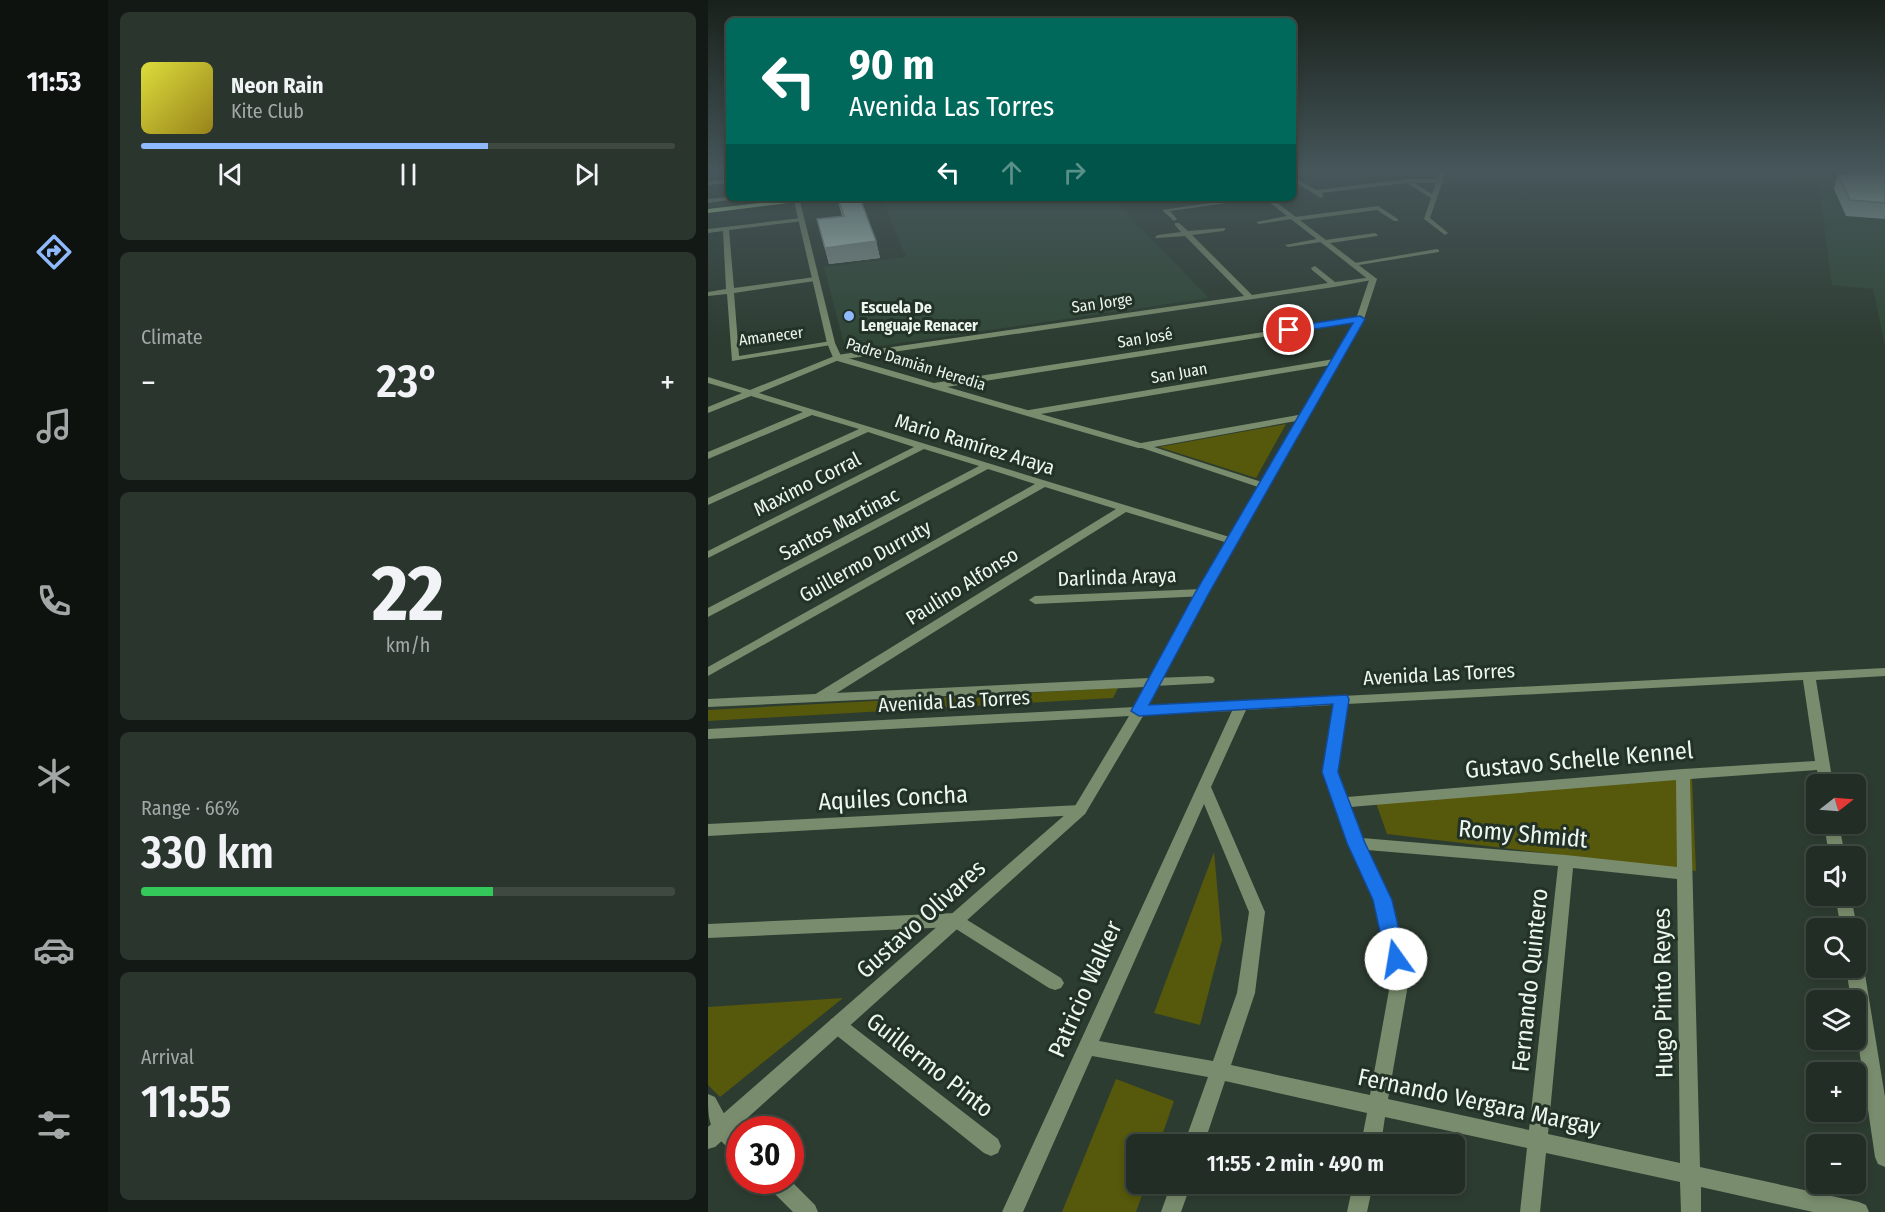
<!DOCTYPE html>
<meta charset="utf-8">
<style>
body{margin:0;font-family:"Fira Sans Condensed",sans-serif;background:#2a352d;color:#f1f3f6;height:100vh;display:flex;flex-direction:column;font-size:22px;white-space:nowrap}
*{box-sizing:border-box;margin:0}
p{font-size:20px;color:#a2a8a7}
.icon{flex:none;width:33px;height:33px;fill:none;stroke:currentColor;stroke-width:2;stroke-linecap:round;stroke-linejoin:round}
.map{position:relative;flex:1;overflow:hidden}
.sheet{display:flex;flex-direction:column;gap:12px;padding:12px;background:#131914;width:600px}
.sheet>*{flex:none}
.hud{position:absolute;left:18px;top:18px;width:570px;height:183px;border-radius:9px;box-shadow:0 3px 9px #0003,0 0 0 2px #3f4942;background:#00695c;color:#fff;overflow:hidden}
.needle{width:39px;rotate:73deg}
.controls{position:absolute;left:1098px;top:774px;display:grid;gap:12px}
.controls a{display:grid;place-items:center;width:60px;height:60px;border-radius:9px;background:#222d25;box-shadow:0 3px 9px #0003,0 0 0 2px #3f4942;font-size:30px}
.speed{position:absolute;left:18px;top:1116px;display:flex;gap:12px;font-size:30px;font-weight:700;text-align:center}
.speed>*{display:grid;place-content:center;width:78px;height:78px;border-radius:50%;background:#222d25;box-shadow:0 3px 9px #0003,0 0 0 2px #3f4942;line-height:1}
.speed .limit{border:9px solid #d22;background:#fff;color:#111}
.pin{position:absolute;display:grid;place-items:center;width:51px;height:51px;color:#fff;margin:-26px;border:3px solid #fff;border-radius:50%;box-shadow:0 2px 6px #0007}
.me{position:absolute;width:66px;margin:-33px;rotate:347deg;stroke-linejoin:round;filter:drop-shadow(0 0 4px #0008)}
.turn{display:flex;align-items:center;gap:21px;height:126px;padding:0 24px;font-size:27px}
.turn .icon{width:78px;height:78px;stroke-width:2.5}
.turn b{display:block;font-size:42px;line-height:51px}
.lanes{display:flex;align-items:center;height:57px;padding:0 24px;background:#0003;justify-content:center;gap:30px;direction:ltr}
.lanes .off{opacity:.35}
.big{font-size:45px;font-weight:600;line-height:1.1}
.sheet .card{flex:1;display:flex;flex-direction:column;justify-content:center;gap:9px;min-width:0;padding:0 21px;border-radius:9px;background:#2a352d}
.sheet .dial{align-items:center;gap:0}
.dial b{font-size:78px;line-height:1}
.song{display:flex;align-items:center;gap:18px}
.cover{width:72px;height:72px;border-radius:9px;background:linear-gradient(135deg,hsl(60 70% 55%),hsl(50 70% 35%))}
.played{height:6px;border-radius:3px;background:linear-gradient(90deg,#8eb9fc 65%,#3f4942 65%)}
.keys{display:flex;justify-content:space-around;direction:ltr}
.heat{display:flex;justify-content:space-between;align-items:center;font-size:33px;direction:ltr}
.charge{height:9px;border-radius:4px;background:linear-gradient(90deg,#34c759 66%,#3f4942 0)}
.trip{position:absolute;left:418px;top:1134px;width:339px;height:60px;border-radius:9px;background:#222d25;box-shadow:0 3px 9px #0003,0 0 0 2px #3f4942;font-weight:600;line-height:60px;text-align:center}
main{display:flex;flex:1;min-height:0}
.tabs{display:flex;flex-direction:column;width:108px;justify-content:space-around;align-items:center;background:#0e120f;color:#a2a8a7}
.tabs .icon{width:42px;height:42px}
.tabs .current{color:#8eb9fc}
.tabs b{font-size:27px;color:#f1f3f6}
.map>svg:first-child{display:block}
</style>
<main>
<nav class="tabs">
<b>11:53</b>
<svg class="icon current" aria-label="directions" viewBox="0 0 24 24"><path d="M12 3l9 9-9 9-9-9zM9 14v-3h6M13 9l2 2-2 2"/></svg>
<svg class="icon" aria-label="music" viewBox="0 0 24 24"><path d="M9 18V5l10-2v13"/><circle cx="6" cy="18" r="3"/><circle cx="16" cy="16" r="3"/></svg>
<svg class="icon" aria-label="phone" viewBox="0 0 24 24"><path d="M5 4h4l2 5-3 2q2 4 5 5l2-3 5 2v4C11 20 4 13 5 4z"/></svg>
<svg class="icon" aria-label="climate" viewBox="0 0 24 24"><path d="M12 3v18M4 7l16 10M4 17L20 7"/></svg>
<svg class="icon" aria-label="car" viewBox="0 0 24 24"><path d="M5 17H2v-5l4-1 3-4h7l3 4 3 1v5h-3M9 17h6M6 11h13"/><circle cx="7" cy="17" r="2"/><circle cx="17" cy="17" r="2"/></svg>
<svg class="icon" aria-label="filters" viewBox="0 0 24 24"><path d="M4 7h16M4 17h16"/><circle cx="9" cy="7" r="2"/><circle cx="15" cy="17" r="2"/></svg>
</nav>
<section class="sheet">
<div class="card">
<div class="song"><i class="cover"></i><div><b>Neon Rain</b><p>Kite Club</p></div></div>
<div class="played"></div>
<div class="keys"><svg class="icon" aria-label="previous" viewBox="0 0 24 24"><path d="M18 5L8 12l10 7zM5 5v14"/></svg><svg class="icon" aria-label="pause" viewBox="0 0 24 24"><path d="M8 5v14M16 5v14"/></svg><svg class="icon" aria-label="next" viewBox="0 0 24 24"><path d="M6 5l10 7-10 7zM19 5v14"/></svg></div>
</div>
<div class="card"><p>Climate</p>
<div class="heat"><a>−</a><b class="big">23°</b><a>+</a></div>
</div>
<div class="card dial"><b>22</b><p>km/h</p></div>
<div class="card"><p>Range · 66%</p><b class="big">330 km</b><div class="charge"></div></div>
<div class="card"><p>Arrival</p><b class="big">11:55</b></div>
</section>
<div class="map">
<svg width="1177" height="1212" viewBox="0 0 1177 1212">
<rect width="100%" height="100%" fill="#2d3c31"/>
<!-- built -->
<g fill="#314838">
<polygon points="1016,171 1177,171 1177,346 1165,289 1124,285 1110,179"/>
<polygon points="174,198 404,198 501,298 138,351 116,267 198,257"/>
</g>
<!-- green -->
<g fill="#56580b">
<polygon points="578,424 548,478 451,447"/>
<polygon points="410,688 405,698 0,721 0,710"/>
<polygon points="984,778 988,871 679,834 667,800"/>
<polygon points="506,852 514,940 492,1025 446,1013"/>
<polygon points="135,998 12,1097 0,1085 0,1007"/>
<polygon points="408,1079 466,1101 451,1144 429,1144 429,1184 438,1184 428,1212 354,1212"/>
</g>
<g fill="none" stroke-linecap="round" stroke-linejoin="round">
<!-- minor -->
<g fill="#798c6d" fill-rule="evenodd">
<polygon points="9,171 21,171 21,174"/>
<polygon points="585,171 608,171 585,175"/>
<path d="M732 171H738L735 180 737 181 734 183 722 218 739 232 740 233 737 235 716 219 723 198 699 183 613 193 616 196 613 198 585 181V176L608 190 699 179H729ZM707 183H728L724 194Z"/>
<polygon points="21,179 21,183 0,185 0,181"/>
<polygon points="21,197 35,198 0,203 0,199"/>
<polygon points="537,198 555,198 462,211 469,219 466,221 454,210"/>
<polygon points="670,206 690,219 690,221 686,221 669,210 586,221 583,219 551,224 548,222 584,215 587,217"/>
<polygon points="93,218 95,219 95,221 21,230 26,288 107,277 111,279 107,281 26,293 31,356 123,341 127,343 123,345 24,361 19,294 0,296 0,292 18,289 15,231 0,233 0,229"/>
<polygon points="467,223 471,223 480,231 517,228 517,230 515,231 484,235 544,295 620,283 604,270 603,268 607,266 627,282 665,277 669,279 626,287 131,360 51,393 528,539 530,541 528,543 520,543 418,512 116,701 106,701 104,698 106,695 408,509 337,487 0,676 0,667 327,484 280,469 0,617 0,608 271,466 216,449 0,558 0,551 206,447 160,432 0,505 0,498 151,429 104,415 0,459 0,452 95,412 43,396 0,413 0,407 34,393 0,383 0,377 42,390 129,355 536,296 477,236 448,238 447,237 450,235 473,232 467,225"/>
<polygon points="667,233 670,235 669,236 616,244 613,242 580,247 577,245 614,238 617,240"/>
<polygon points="729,249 731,250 731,252 645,266 641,264"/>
<polygon points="652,317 656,319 655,321 226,389 222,386 226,383"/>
<polygon points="626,359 629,360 629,364 321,416 316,413 321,410"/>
<polygon points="596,414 601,417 599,419 446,447 560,484 561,486 556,489 428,446 433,443"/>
<polygon points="494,589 498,590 500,593 498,596 327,604 321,600 327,596"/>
<path d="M1177 668V676L1108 680 1125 784H1111L1109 770 982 779 992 1167 1151 1202 1158 1205 1161 1212H1105L993 1187V1212H973L972 1182 838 1153 832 1212H812L819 1148 677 1117 673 1144H653L659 1113 517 1081 496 1144H476L500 1077 384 1056 315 1212H294L524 711 431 715 426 714 424 711 426 708 534 700 539 701ZM1095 680 1107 761 975 769 639 797 629 772 639 704ZM625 705 615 772 640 843 667 900 683 979 662 1095 523 1065 547 993 557 912 503 787 538 710ZM968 780 969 867 858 855 654 838 642 807ZM496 804 541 912 529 993 505 1061 391 1041ZM659 850 850 866 821 1130 680 1099 701 979 683 900ZM865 868 969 879 972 1163 840 1134Z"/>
<polygon points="500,676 505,677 507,680 505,683 446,686 439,682 446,678"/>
<polygon points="372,805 377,806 379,810 377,814 372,815 0,836 0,824"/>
<polygon points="1116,824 1131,824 1137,856 1121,856"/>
<polygon points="1127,896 1143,896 1149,928 1148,932 1148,928 1133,928"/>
<polygon points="248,913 353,978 356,983 353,988 347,990 341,988 245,927 0,938 0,924"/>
<polygon points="1148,961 1153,963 1156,968 1177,1097 1177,1167 1170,1164 1167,1157 1148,1028 1148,1000 1143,1000 1138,968 1148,968"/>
<polygon points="129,1017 135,1019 290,1139 293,1146 290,1153 283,1156 276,1153 123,1031 120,1025 123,1019"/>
<path d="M0 1094 7 1097 20 1121 32 1132V1155C25 1153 21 1149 16 1144 0 1127 0 1117 0 1094Z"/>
<polygon points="57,1180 82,1180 107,1205 110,1212 85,1212 60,1187"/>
<polygon points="463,1184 483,1184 473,1212 453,1212"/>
<polygon points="645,1184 665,1184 659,1212 639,1212"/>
</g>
<!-- tertiary -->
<g fill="#798c6d" fill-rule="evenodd">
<polygon points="556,198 563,198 669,279 656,319 500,593 438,711 377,814 7,1147 0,1149 0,1127 367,806 421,716 0,739 0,729 427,707 437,687 0,707 0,699 442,678 488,593 648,319 661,280"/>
<polygon points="89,199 92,201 127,343 133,356 436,444 436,448 430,448 126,360 119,343 86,201"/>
</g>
<!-- primary -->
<polygon fill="#b9e09e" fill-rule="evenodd" points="95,198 120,198 0,213 0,209"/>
</g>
<!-- wall -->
<g fill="#9eb3ad">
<polygon points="1139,171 1177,171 1177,219 1138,216 1126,189 1130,174 1137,175"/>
<polygon points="129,198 152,198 168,241 172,258 121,264 109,219 134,216"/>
</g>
<!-- shaded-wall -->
<polygon fill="#81928d" points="168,241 172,258 121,264 117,248"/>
<!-- building -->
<g fill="#b8d0c9" stroke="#81928d" stroke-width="1.5">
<polygon points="1142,171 1177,171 1177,203 1142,200 1130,174 1144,175"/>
<polygon points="130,198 152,198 168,241 117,248 109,219 136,216"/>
</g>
<!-- sky -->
<linearGradient id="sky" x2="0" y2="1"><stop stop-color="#19211b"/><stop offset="0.5" stop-color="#46565a"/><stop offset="1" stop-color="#46565a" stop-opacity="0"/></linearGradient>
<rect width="1177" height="341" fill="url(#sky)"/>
<!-- route -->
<polygon fill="#1a73e8" stroke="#114b97" stroke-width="1.5" points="652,316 657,319 501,593 441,705 639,695 641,699 630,772 657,843 684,900 698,959 695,965 688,968 681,965 678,959 665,900 639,843 614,772 625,704 431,716 423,711 487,593 645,323 581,333 577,330 581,327"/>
<!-- markers -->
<circle fill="#8eb9fc" stroke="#233227" stroke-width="2" cx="141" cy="316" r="6"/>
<g text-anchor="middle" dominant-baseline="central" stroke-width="6" stroke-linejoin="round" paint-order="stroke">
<!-- far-street labels -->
<g font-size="16" fill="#edf6ef" stroke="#233227">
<text transform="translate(394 303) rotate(-8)">San Jorge</text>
<text transform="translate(63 336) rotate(-7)">Amanecer</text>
<text transform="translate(437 338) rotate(-9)">San José</text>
<text transform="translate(208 364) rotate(17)">Padre Damián Heredia</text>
<text transform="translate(471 373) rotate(-10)">San Juan</text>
</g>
<!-- far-poi labels -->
<g font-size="16" font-weight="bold" fill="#edf6ef" stroke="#233227" text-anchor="start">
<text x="153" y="307">Escuela De<tspan x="153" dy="18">Lenguaje Renacer</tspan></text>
</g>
<!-- street labels -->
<g font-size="20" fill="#edf6ef" stroke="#233227">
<text transform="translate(267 444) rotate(17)">Mario Ramírez Araya</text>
<text transform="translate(99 484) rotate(-27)">Maximo Corral</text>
<text transform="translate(131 524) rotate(-28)">Santos Martinac</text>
<text transform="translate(157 561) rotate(-29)">Guillermo Durruty</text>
<text transform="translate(409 577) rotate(-2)">Darlinda Araya</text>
<text transform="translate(254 586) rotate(-32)">Paulino Alfonso</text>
<text transform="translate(731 674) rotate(-3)">Avenida Las Torres</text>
<text transform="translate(246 701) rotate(-3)">Avenida Las Torres</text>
</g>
<!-- near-street labels -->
<g font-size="24" fill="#edf6ef" stroke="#233227">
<text transform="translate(871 760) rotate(-5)">Gustavo Schelle Kennel</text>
<text transform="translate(185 798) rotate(-3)">Aquiles Concha</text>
<text transform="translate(815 834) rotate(5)">Romy Shmidt</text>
<text transform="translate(213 919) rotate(-42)">Gustavo Olivares</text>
<text transform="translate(822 980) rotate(-84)">Fernando Quintero</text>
<text transform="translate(377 989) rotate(-66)">Patricio Walker</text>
<text transform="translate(955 993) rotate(-91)">Hugo Pinto Reyes</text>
<text transform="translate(222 1065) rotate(38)">Guillermo Pinto</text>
<text transform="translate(771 1102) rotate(12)">Fernando Vergara Margay</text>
</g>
</g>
</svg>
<div class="controls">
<a><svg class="needle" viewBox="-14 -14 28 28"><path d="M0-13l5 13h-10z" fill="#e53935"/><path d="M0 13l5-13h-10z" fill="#a2a8a7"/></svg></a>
<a><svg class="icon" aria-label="sound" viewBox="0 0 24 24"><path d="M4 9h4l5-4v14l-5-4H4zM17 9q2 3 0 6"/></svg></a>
<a><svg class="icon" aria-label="search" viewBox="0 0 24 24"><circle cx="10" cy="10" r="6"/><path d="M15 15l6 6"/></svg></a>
<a><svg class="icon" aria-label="layers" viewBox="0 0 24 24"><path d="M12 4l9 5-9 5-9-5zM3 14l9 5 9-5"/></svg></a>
<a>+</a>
<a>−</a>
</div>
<div class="speed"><div class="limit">30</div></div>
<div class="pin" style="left:581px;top:330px;background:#d93025"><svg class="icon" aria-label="arrive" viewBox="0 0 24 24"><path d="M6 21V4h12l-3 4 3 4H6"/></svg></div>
<svg class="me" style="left:688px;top:959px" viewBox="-20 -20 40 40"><circle r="19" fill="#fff"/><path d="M0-13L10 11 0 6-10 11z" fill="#1a73e8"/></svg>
<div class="trip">11:55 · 2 min · 490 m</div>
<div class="hud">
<div class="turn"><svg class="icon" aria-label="left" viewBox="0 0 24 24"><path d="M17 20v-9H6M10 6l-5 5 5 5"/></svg><div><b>90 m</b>Avenida Las Torres</div></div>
<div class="lanes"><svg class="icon" aria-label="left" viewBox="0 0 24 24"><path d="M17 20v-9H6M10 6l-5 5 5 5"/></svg><svg class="icon off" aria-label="ahead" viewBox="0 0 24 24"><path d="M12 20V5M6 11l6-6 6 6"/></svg><svg class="icon off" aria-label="right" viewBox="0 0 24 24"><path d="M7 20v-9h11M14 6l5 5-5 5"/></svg></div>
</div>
</div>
</main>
